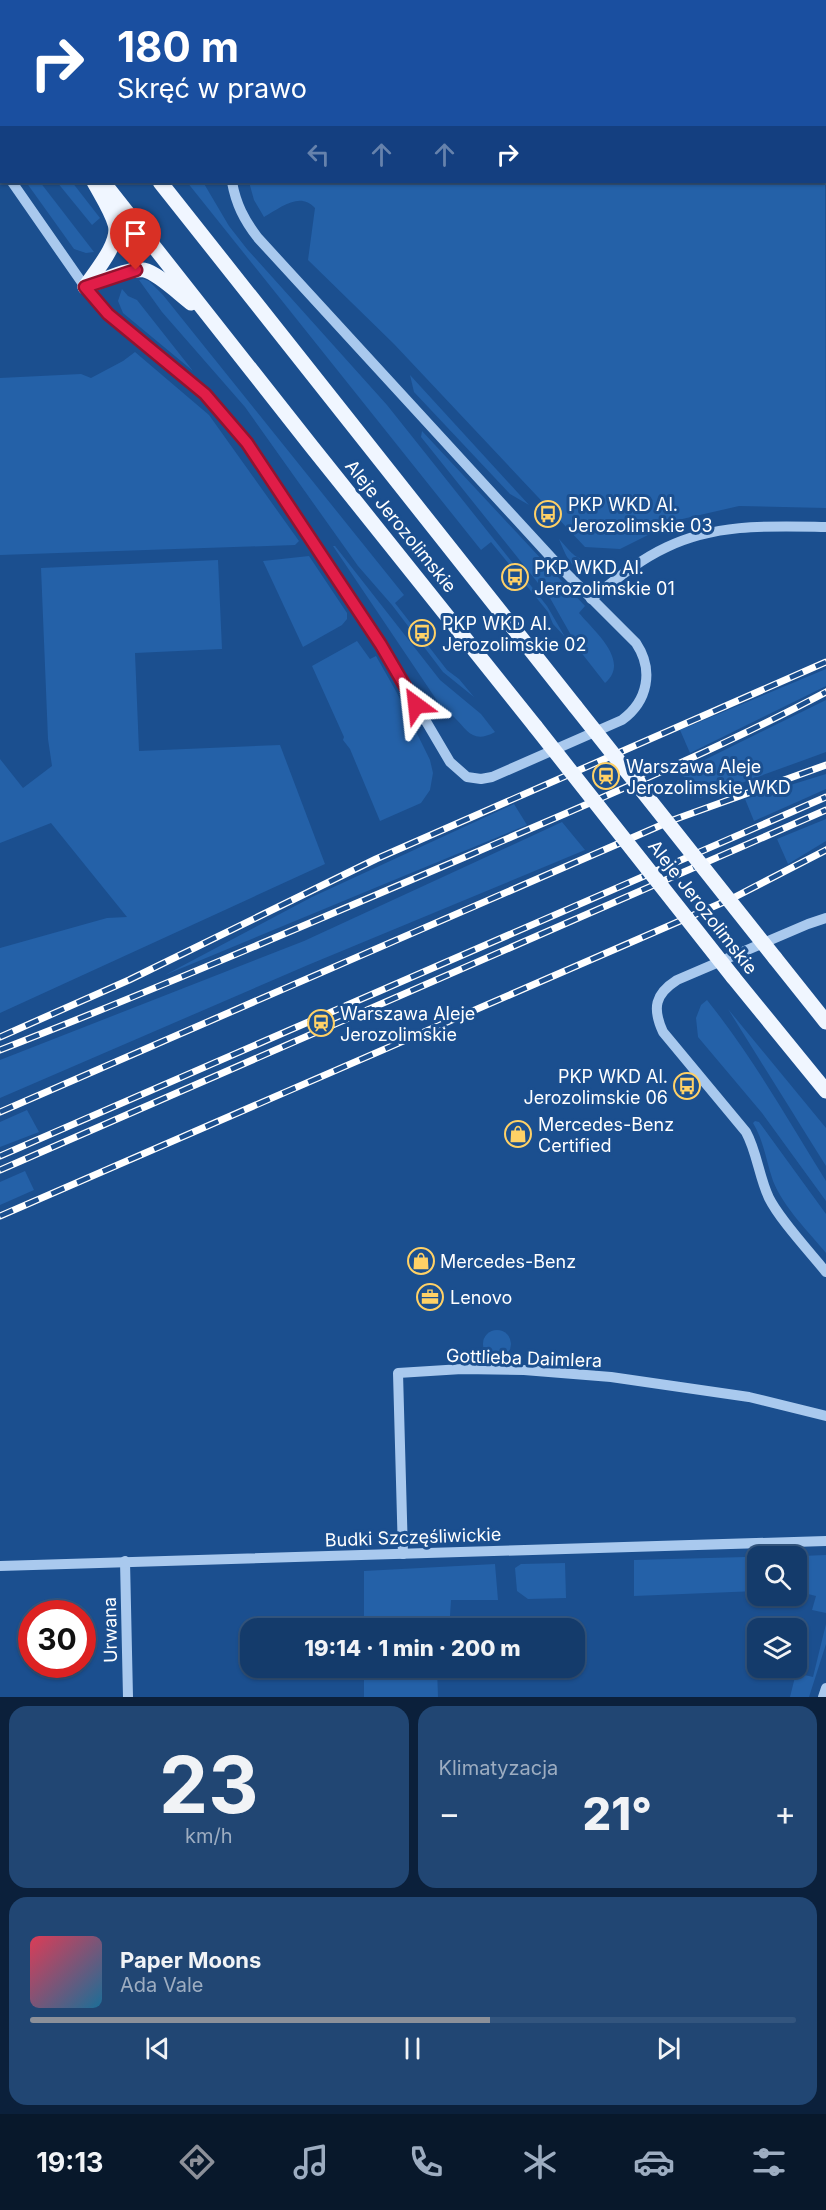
<!DOCTYPE html>
<html lang="pl">
<meta charset="utf-8">
<style>
body{margin:0;font-family:Inter,sans-serif;background:#214673;color:#f1f3f6;height:100vh;display:flex;flex-direction:column;font-size:22px;white-space:nowrap}
*{box-sizing:border-box;margin:0}
p{font-size:20px;color:#9dadc1}
.icon{flex:none;width:33px;height:33px;fill:none;stroke:currentColor;stroke-width:2;stroke-linecap:round;stroke-linejoin:round}
.map{position:relative;height:1697px;overflow:hidden}
.side{display:flex;flex-direction:column;gap:9px;padding:9px;background:#0b203b;flex:1}
.side>*{flex:none}
.banner{position:absolute;left:0px;top:0px;width:826px;height:183px;box-shadow:0 2px 4px #0004,0 0 0 2px #33557e;background:#1a4fa0;color:#fff;overflow:hidden}
.controls{position:absolute;left:747px;top:1546px;display:grid;gap:12px}
.controls a{display:grid;place-items:center;width:60px;height:60px;border-radius:12px;background:#143b6b;box-shadow:0 2px 4px #0004,0 0 0 2px #33557e;font-size:30px}
.speed{position:absolute;left:18px;top:1600px;display:flex;gap:12px;font-size:30px;font-weight:700;text-align:center}
.speed>*{display:grid;place-content:center;width:78px;height:78px;border-radius:50%;background:#143b6b;box-shadow:0 2px 4px #0004,0 0 0 2px #33557e;line-height:1}
.speed .limit{border:9px solid #d22;background:#fff;color:#111}
.pin{position:absolute;display:grid;place-items:center;width:51px;height:51px;color:#fff;margin:-62px -26px;border-radius:50% 50% 50% 0;rotate:-45deg;box-shadow:0 0 6px #0007}
.pin .icon{rotate:45deg}
.me{position:absolute;width:66px;margin:-33px;rotate:330deg;stroke-linejoin:round;filter:drop-shadow(0 0 4px #0008)}
.turn{display:flex;align-items:center;gap:21px;height:126px;padding:0 18px;font-size:27px}
.turn .icon{width:78px;height:78px;stroke-width:2.5}
.turn b{display:block;font-size:42px;line-height:51px}
.lanes{display:flex;align-items:center;height:57px;padding:0 18px;background:#0003;justify-content:center;gap:30px;direction:ltr}
.lanes .off{opacity:.35}
.big{font-size:45px;font-weight:800;line-height:1.1}
.side .widget{flex:1;display:flex;flex-direction:column;justify-content:center;gap:9px;min-width:0;padding:0 21px;border-radius:18px;background:#214673}
.side .dial{align-items:center;gap:0}
.dial b{font-size:78px;line-height:1}
.song{display:flex;align-items:center;gap:18px}
.cover{width:72px;height:72px;border-radius:9px;background:linear-gradient(135deg,hsl(350 70% 55%),hsl(200 70% 35%))}
.played{height:6px;border-radius:3px;background:linear-gradient(90deg,#8c9099 60%,#33557e 60%)}
.keys{display:flex;justify-content:space-around;direction:ltr}
.heat{display:flex;justify-content:space-between;align-items:center;font-size:33px;direction:ltr}
.side .tiles{flex:1;display:grid;gap:9px;grid-template-columns:1fr 1fr}
.widget:last-child{grid-column:span 2}
.trip{position:absolute;left:240px;top:1618px;width:345px;height:60px;border-radius:18px;background:#143b6b;box-shadow:0 2px 4px #0004,0 0 0 2px #33557e;font-weight:800;line-height:60px;text-align:center}
.dock{display:flex;height:96px;justify-content:space-around;align-items:center;background:#08182b;color:#9dadc1}
.dock .icon{width:42px;height:42px}
.dock .active{color:#8c9099}
.dock b{font-size:27px;color:#f1f3f6}
.map>svg:first-child{display:block}
</style>
<div class="map">
<svg width="826" height="1697" viewBox="0 0 826 1697">
<rect width="100%" height="100%" fill="#1b4f8f"/>
<!-- green -->
<g fill="#2461a8">
<polygon points="104,0 542,0 542,1 105,2"/>
<path d="M825 166 826 508 739 506 678 520 620 549 585 547 394 344 308 260 315 208C300 191 280 208 264 217L254 200 249 182H825Z"/>
<polygon points="26,182 40,182 94,252 86,253 74,249"/>
<polygon points="57,182 72,182 100,218 92,225"/>
<polygon points="187,182 203,182 229,226 247,249 387,405 547,606 565,637 553,624 548,612 491,542 481,550"/>
<polygon points="143,279 149,281 163,295 404,595 395,603 447,670 459,679 474,697 443,672 392,605 358,566 245,407 162,312 139,280"/>
<polygon points="122,289 128,296 137,300 193,371 123,313 118,301"/>
<polygon points="135,352 209,415 299,541 295,545 0,555 0,378 81,374 91,378 123,361"/>
<polygon points="410,375 529,505 510,494 414,392"/>
<path d="M422 431 585 606 579 613C594 631 631 661 605 683L580 651 550 598 421 437Z"/>
<path d="M559 539C577 559 574 558 600 563L606 570C576 578 569 564 559 539Z"/>
<path d="M333 546H335L440 680 481 714 495 732C473 744 468 731 454 717 451 714 446 711 442 708Z"/>
<polygon points="309,556 347,613 347,619 342,625 303,647 263,561"/>
<polygon points="218,560 222,649 135,653 139,751 280,745 325,864 0,1013 0,948 107,918 127,917 51,823 0,843 0,759 23,788 52,766 48,739 41,568"/>
<polygon points="357,641 370,659 376,656 397,693 430,760 433,773 430,790 421,803 380,821 350,749 343,740 344,737 312,666"/>
<polygon points="826,669 826,686 690,753 680,730"/>
<polygon points="826,700 826,752 700,798 680,772"/>
<polygon points="826,774 826,789 754,821 745,799"/>
<polygon points="514,804 527,825 165,975 312,897"/>
<polygon points="826,819 826,841 788,864 777,839"/>
<polygon points="562,822 585,850 308,965 0,1098 0,1060 304,941"/>
<path d="M707 1000C752 1056 788 1120 826 1181V1201L762 1113 698 1037 696 1018 701 1005Z"/>
<polygon points="728,1009 826,1128 826,1166"/>
<polygon points="27,1110 39,1132 0,1147 0,1122"/>
<path d="M755 1121 759 1122 826 1214V1253C808 1231 784 1208 773 1181 766 1161 764 1141 753 1123Z"/>
<polygon points="25,1171 34,1190 0,1205 0,1182"/>
<circle cx="497" cy="1344" r="14"/>
<polygon points="826,1555 826,1613 812,1610 816,1596 796,1591 797,1576 801,1556"/>
<polygon points="780,1556 758,1557 757,1591 634,1596 634,1560"/>
<polygon points="565,1563 566,1598 528,1599 517,1591 515,1568 521,1564"/>
<polygon points="495,1564 498,1600 451,1600 450,1616 436,1617 436,1629 364,1629 364,1571"/>
<polygon points="826,1624 826,1644 809,1697 790,1697 796,1673 813,1677"/>
<polygon points="364,1668 437,1668 438,1697 364,1697"/>
</g>
<g fill="none" stroke-linecap="round" stroke-linejoin="round">
<!-- minor -->
<g stroke="#a9c9ee" stroke-width="10">
<polyline points="811,0 811,2"/>
<polyline points="825,64 826,68"/>
<polyline points="0,164 2,166"/>
<path d="M12 182 85 287 108 314 205 394 247 443 381 645 450 762 467 777 481 779 492 777 622 720C648 701 654 670 636 643L559 566 258 238C244 220 236 204 232 182"/>
<path d="M591 599C615 580 639 560 667 547 717 523 772 526 826 527"/>
<path d="M826 918 808 924 677 980C655 994 652 1008 663 1032L746 1132C757 1152 759 1177 769 1198 780 1220 809 1251 826 1272"/>
<polyline points="403,1554 398,1373 462,1369 524,1370 611,1377 749,1397 826,1416"/>
<polyline points="125,1561 128,1697"/>
<polyline points="0,1566 826,1541"/>
<polyline points="823,1697 826,1688"/>
</g>
<!-- major -->
<g stroke="#f0f6ff" stroke-width="15">
<polyline points="13,0 14,2"/>
<polyline points="0,53 2,55"/>
<polyline points="103,182 312,447 535,726"/>
<polyline points="160,182 575,706"/>
<path d="M85 287C100 282 129 267 144 270 158 273 179 294 191 303"/>
<path d="M85 287C95 272 121 242 115 224 111 210 101 195 94 182"/>
<polyline points="775,958 826,1022"/>
<polyline points="733,977 826,1091"/>
</g>
<defs>
<g id="rail">
<polyline points="0,1037 129,980 376,859 826,662"/>
<path d="M0 1050C159 988 315 921 472 854 591 802 711 753 826 692"/>
<polyline points="0,1112 673,820 826,765"/>
<polyline points="0,1156 826,797"/>
<polyline points="0,1170 826,810"/>
<polyline points="0,1216 733,898 826,850"/>
</g>
</defs>
<!-- rail casing -->
<use href="#rail" stroke="#fff" stroke-width="7"/>
<!-- rail -->
<use href="#rail" stroke="#1b4f8f" stroke-width="4.5" stroke-dasharray="14" stroke-linecap="butt"/>
<!-- major-bridge -->
<g stroke="#f0f6ff" stroke-width="15">
<polyline points="575,706 775,958"/>
<polyline points="535,726 733,977"/>
</g>
</g>
<g fill="none" stroke-linecap="round" stroke-linejoin="round">
<defs>
<polyline id="route" points="136,270 85,287 108,314 205,394 247,443 381,645 416,705"/>
</defs>
<!-- route casing -->
<use href="#route" stroke="#92132f" stroke-width="15"/>
<!-- route -->
<use href="#route" stroke="#e11d48" stroke-width="10"/>
</g>
<!-- icons -->
<defs>
<symbol id="bus-ring" viewBox="-11 -11 22 22"><circle r="9.5" fill="#1b4f8f" stroke="#ffd166" stroke-width="1.5"/><path d="M-5-6H5V4H4V6H2V4H-2V6H-4V4H-5ZM-3.5-4V0h7V-4ZM-3.5 1.2v1.5H-2V1.2ZM2 1.2v1.5H3.5V1.2Z" fill="#ffd166"/></symbol>
<symbol id="station-ring" viewBox="-11 -11 22 22"><circle r="9.5" fill="#1b4f8f" stroke="#ffd166" stroke-width="1.5"/><path d="M-3-6H3Q5-6 5-4V2Q5 4 3 4L4.5 6H3L1.5 4h-3L-3 6H-4.5L-3 4Q-5 4-5 2V-4Q-5-6-3-6ZM-3.5-4v3h7v-3ZM-3.5 1v1.5H-2V1ZM2 1v1.5H3.5V1Z" fill="#ffd166"/></symbol>
<symbol id="shop-ring" viewBox="-11 -11 22 22"><circle r="9.5" fill="#1b4f8f" stroke="#ffd166" stroke-width="1.5"/><path d="M-5-2.5h2.3a2.7 3.5 0 0 1 5.4 0H5L5.5 6h-11ZM-1.5-2.5h3a1.5 2.3 0 0 0-3 0Z" fill="#ffd166"/></symbol>
<symbol id="office-ring" viewBox="-11 -11 22 22"><circle r="9.5" fill="#1b4f8f" stroke="#ffd166" stroke-width="1.5"/><path d="M-6-3h4V-5.5h4V-3h4V5H-6ZM-1-4.5V-3h2v-1.5ZM-6 0V1H6V0Z" fill="#ffd166"/></symbol>
</defs>
<g fill-rule="evenodd">
<use href="#bus-ring" x="533" y="499" width="30" height="30"/>
<use href="#bus-ring" x="500" y="562" width="30" height="30"/>
<use href="#bus-ring" x="407" y="618" width="30" height="30"/>
<use href="#station-ring" x="591" y="761" width="30" height="30"/>
<use href="#station-ring" x="306" y="1008" width="30" height="30"/>
<use href="#bus-ring" x="672" y="1071" width="30" height="30"/>
<use href="#shop-ring" x="503" y="1119" width="30" height="30"/>
<use href="#shop-ring" x="406" y="1246" width="30" height="30"/>
<use href="#office-ring" x="415" y="1282" width="30" height="30"/>
</g>
<g text-anchor="middle" dominant-baseline="central" stroke-width="6" stroke-linejoin="round" paint-order="stroke">
<!-- poi labels -->
<g font-size="18" fill="#fff" stroke="#1b4f8f" text-anchor="start">
<text x="568" y="504">PKP WKD Al.<tspan x="568" dy="21">Jerozolimskie 03</tspan></text>
<text x="534" y="567">PKP WKD Al.<tspan x="534" dy="21">Jerozolimskie 01</tspan></text>
<text x="442" y="623">PKP WKD Al.<tspan x="442" dy="21">Jerozolimskie 02</tspan></text>
<text x="626" y="766">Warszawa Aleje<tspan x="626" dy="21">Jerozolimskie WKD</tspan></text>
<text x="340" y="1013">Warszawa Aleje<tspan x="340" dy="21">Jerozolimskie</tspan></text>
<text x="668" y="1076" text-anchor="end">PKP WKD Al.<tspan x="668" dy="21">Jerozolimskie 06</tspan></text>
<text x="538" y="1124">Mercedes-Benz<tspan x="538" dy="21">Certified</tspan></text>
<text x="440" y="1261">Mercedes-Benz</text>
<text x="450" y="1297">Lenovo</text>
</g>
<!-- street labels -->
<g font-size="18" fill="#fff" stroke="#1b4f8f">
<text transform="translate(401 526) rotate(51)">Aleje Jerozolimskie</text>
<text transform="translate(703 907) rotate(52)">Aleje Jerozolimskie</text>
<text transform="translate(524 1358) rotate(2)">Gottlieba Daimlera</text>
<text transform="translate(413 1537) rotate(-2)">Budki Szczęśliwickie</text>
<text transform="translate(110 1630) rotate(-91)">Urwana</text>
</g>
</g>
</svg>
<div class="controls">
<a><svg class="icon" aria-label="search" viewBox="0 0 24 24"><circle cx="10" cy="10" r="6"/><path d="M15 15l6 6"/></svg></a>
<a><svg class="icon" aria-label="layers" viewBox="0 0 24 24"><path d="M12 4l9 5-9 5-9-5zM3 14l9 5 9-5"/></svg></a>
</div>
<div class="speed"><div class="limit">30</div></div>
<div class="pin" style="left:136px;top:270px;background:#d93025"><svg class="icon" aria-label="arrive" viewBox="0 0 24 24"><path d="M6 21V4h12l-3 4 3 4H6"/></svg></div>
<svg class="me" style="left:416px;top:705px" viewBox="-20 -20 40 40"><path d="M0-17L14 15 0 8-14 15z" fill="#e11d48" stroke="#fff" stroke-width="4"/></svg>
<div class="trip">19:14 · 1 min · 200 m</div>
<div class="banner">
<div class="turn"><svg class="icon" aria-label="right" viewBox="0 0 24 24"><path d="M7 20v-9h11M14 6l5 5-5 5"/></svg><div><b>180 m</b>Skręć w prawo</div></div>
<div class="lanes"><svg class="icon off" aria-label="left" viewBox="0 0 24 24"><path d="M17 20v-9H6M10 6l-5 5 5 5"/></svg><svg class="icon off" aria-label="ahead" viewBox="0 0 24 24"><path d="M12 20V5M6 11l6-6 6 6"/></svg><svg class="icon off" aria-label="ahead" viewBox="0 0 24 24"><path d="M12 20V5M6 11l6-6 6 6"/></svg><svg class="icon" aria-label="right" viewBox="0 0 24 24"><path d="M7 20v-9h11M14 6l5 5-5 5"/></svg></div>
</div>
</div>
<section class="side">
<div class="tiles">
<div class="widget dial"><b>23</b><p>km/h</p></div>
<div class="widget"><p>Klimatyzacja</p>
<div class="heat"><a>−</a><b class="big">21°</b><a>+</a></div>
</div>
<div class="widget">
<div class="song"><i class="cover"></i><div><b>Paper Moons</b><p>Ada Vale</p></div></div>
<div class="played"></div>
<div class="keys"><svg class="icon" aria-label="previous" viewBox="0 0 24 24"><path d="M18 5L8 12l10 7zM5 5v14"/></svg><svg class="icon" aria-label="pause" viewBox="0 0 24 24"><path d="M8 5v14M16 5v14"/></svg><svg class="icon" aria-label="next" viewBox="0 0 24 24"><path d="M6 5l10 7-10 7zM19 5v14"/></svg></div>
</div>
</div>
</section>
<nav class="dock">
<b>19:13</b>
<svg class="icon active" aria-label="directions" viewBox="0 0 24 24"><path d="M12 3l9 9-9 9-9-9zM9 14v-3h6M13 9l2 2-2 2"/></svg>
<svg class="icon" aria-label="music" viewBox="0 0 24 24"><path d="M9 18V5l10-2v13"/><circle cx="6" cy="18" r="3"/><circle cx="16" cy="16" r="3"/></svg>
<svg class="icon" aria-label="phone" viewBox="0 0 24 24"><path d="M5 4h4l2 5-3 2q2 4 5 5l2-3 5 2v4C11 20 4 13 5 4z"/></svg>
<svg class="icon" aria-label="climate" viewBox="0 0 24 24"><path d="M12 3v18M4 7l16 10M4 17L20 7"/></svg>
<svg class="icon" aria-label="car" viewBox="0 0 24 24"><path d="M5 17H2v-5l4-1 3-4h7l3 4 3 1v5h-3M9 17h6M6 11h13"/><circle cx="7" cy="17" r="2"/><circle cx="17" cy="17" r="2"/></svg>
<svg class="icon" aria-label="filters" viewBox="0 0 24 24"><path d="M4 7h16M4 17h16"/><circle cx="9" cy="7" r="2"/><circle cx="15" cy="17" r="2"/></svg>
</nav>
